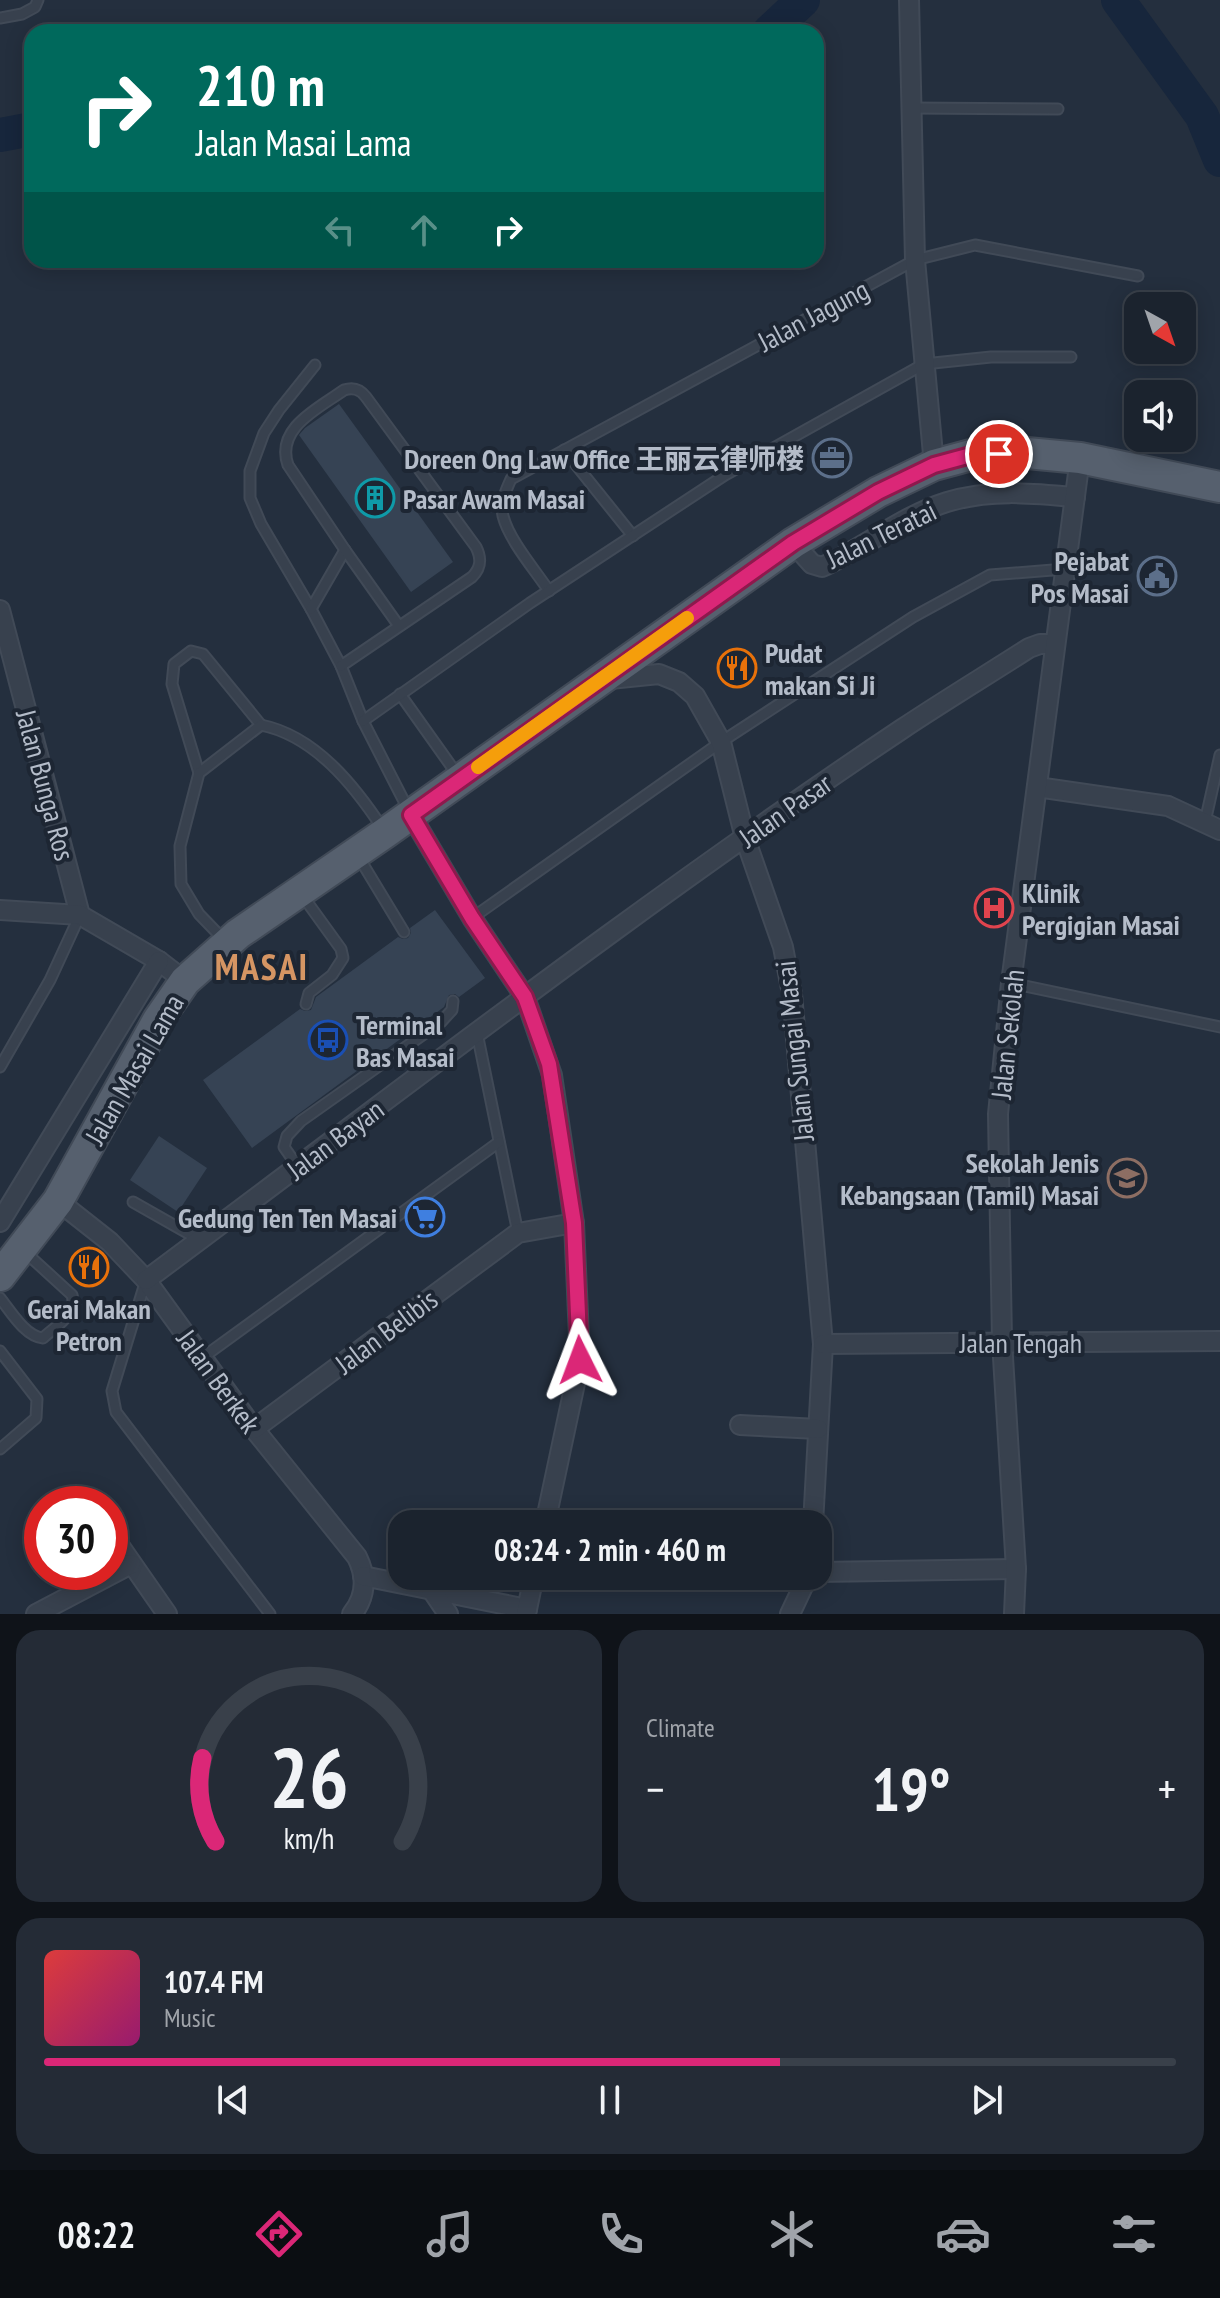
<!DOCTYPE html>
<meta charset="utf-8">
<style>
body{margin:0;font-family:"PT Sans Narrow","Noto Sans SC",sans-serif;background:#242b36;color:#f1f3f6;height:100vh;display:flex;flex-direction:column;font-size:30px;white-space:nowrap}
*{box-sizing:border-box;margin:0}
p{font-size:26px;color:#a0a4aa}
.icon{flex:none;width:44px;height:44px;fill:none;stroke:currentColor;stroke-width:2;stroke-linecap:round;stroke-linejoin:round}
.map{position:relative;height:1614px;overflow:hidden}
.details{display:flex;flex-direction:column;gap:16px;padding:16px;background:#0f1319;flex:1}
.details>*{flex:none}
.guide{position:absolute;left:24px;top:24px;width:800px;height:244px;border-radius:24px;box-shadow:0 4px 20px #0003,0 0 0 2px #39404a;background:#00695c;color:#fff;overflow:hidden}
.needle{width:52px;rotate:140deg}
.tools{position:absolute;left:1124px;top:292px;display:grid;gap:16px}
.tools a{display:grid;place-items:center;width:72px;height:72px;border-radius:16px;background:#1b232e;box-shadow:0 4px 20px #0003,0 0 0 2px #39404a;font-size:40px}
.speed{position:absolute;left:24px;top:1486px;display:flex;gap:16px;font-size:40px;font-weight:700;text-align:center}
.speed>*{display:grid;place-content:center;width:104px;height:104px;border-radius:50%;background:#1b232e;box-shadow:0 4px 20px #0003,0 0 0 2px #39404a;line-height:1}
.speed .limit{border:12px solid #d22;background:#fff;color:#111}
.pin{position:absolute;display:grid;place-items:center;width:68px;height:68px;color:#fff;margin:-34px;border:4px solid #fff;border-radius:50%;box-shadow:0 2px 8px #0007}
.me{position:absolute;width:88px;margin:-44px;rotate:357deg;stroke-linejoin:round;filter:drop-shadow(0 0 6px #0008)}
.turn{display:flex;align-items:center;gap:28px;height:168px;padding:0 40px;font-size:36px}
.turn .icon{width:104px;height:104px;stroke-width:2.5}
.turn b{display:block;font-size:56px;line-height:68px}
.lanes{display:flex;align-items:center;height:76px;padding:0 40px;background:#0003;justify-content:center;gap:40px;direction:ltr}
.lanes .off{opacity:.35}
.big{font-size:60px;font-weight:800;line-height:1.1}
.details .widget{flex:1;display:flex;flex-direction:column;justify-content:center;gap:12px;min-width:0;padding:0 28px;border-radius:24px;background:#242b36}
.details .dial{align-items:center;gap:0}
.dial svg{height:208px;overflow:visible;fill:none;stroke:#39404a;stroke-width:7;stroke-linecap:round;text-anchor:middle}
.dial text{fill:#f1f3f6;stroke:none}
.song{display:flex;align-items:center;gap:24px}
.cover{width:96px;height:96px;border-radius:12px;background:linear-gradient(135deg,hsl(0 70% 55%),hsl(320 70% 35%))}
.played{height:8px;border-radius:4px;background:linear-gradient(90deg,#db2777 65%,#39404a 65%)}
.keys{display:flex;justify-content:space-around;direction:ltr}
.heat{display:flex;justify-content:space-between;align-items:center;font-size:44px;direction:ltr}
.details .tiles{flex:1;display:grid;gap:16px;grid-template-columns:1fr 1fr}
.widget:last-child{grid-column:span 2}
.trip{position:absolute;left:388px;top:1510px;width:444px;height:80px;border-radius:24px;background:#1b232e;box-shadow:0 4px 20px #0003,0 0 0 2px #39404a;font-weight:800;line-height:80px;text-align:center}
.tabs{display:flex;height:128px;justify-content:space-around;align-items:center;background:#0b0e12;color:#a0a4aa}
.tabs .icon{width:56px;height:56px}
.tabs .active{color:#db2777}
.tabs b{font-size:36px;color:#f1f3f6}
.map>svg:first-child{display:block}
</style>
<div class="map">
<svg width="1220" height="1614" viewBox="0 0 1220 1614">
<rect width="100%" height="100%" fill="#242f3e"/>
<g fill="none" stroke-linecap="round" stroke-linejoin="round">
<!-- river -->
<g stroke="#17263c" stroke-width="34">
<polyline points="1118,0 1202,116 1220,160"/>
<polyline points="769,32 803,0"/>
<polyline points="0,135 32,129"/>
</g>
</g>
<!-- building -->
<g fill="#364354">
<polygon points="339,404 453,562 411,592 299,435 305,428"/>
<polygon points="435,910 485,978 459,997 455,994 449,995 444,1007 252,1148 203,1080 300,1009 305,1011 311,1010 316,997 398,937 403,939 408,938 411,933 410,928"/>
<polygon points="159,1136 207,1168 178,1212 130,1180"/>
</g>
<g fill="none" stroke-linecap="round" stroke-linejoin="round">
<defs>
<g id="lane">
<polyline points="0,18 22,14 35,7 38,0"/>
<polyline points="911,108 1058,109"/>
<polyline points="315,365 279,410 264,433 250,471 250,498 261,524 311,609 341,666 363,721 409,811"/>
<polyline points="564,450 633,536"/>
<path d="M549 591C535 570 509 540 503 516 500 503 506 490 511 479L915 260 975 245 1138 276"/>
<polyline points="311,609 345,550"/>
<path d="M341 666 472 577C481 568 482 559 476 547L366 397C360 389 353 387 344 390 319 408 275 428 288 465L345 550 399 626"/>
<polyline points="400,694 459,777"/>
<polyline points="363,721 530,603 725,475 924,364 991,357 1071,357"/>
<polyline points="199,773 172,684 174,664 191,651 203,654 261,725"/>
<polyline points="1205,822 1220,755"/>
<polyline points="358,856 404,932"/>
<polyline points="302,895 341,949 343,958 332,975 309,993 306,1004"/>
<polyline points="472,918 721,742 913,617 990,575 1065,569"/>
<path d="M225 941 199 914 181 884 180 846 199 773 261 725C315 736 354 785 383 829"/>
<polyline points="1011,983 1220,1027"/>
<polyline points="477,1033 518,1233"/>
<polyline points="0,1067 50,980 80,915"/>
<polyline points="298,1167 284,1147 287,1136 301,1121 441,1022 452,1010 453,1001"/>
<polyline points="133,1202 200,1240"/>
<polyline points="146,1280 112,1391 116,1412 270,1614"/>
<path d="M0 1298C11 1312 25 1336 43 1338 56 1326 78 1314 72 1295L25 1252"/>
<polyline points="0,1351 37,1399 36,1418 0,1449"/>
<polyline points="202,1358 499,1142"/>
</g>
<g id="street">
<polyline points="909,0 915,260 934,465"/>
<path d="M793 543 812 564 822 567C864 548 902 516 947 502 989 489 1031 493 1075 497"/>
<polyline points="0,610 80,915"/>
<polyline points="610,679 659,674 679,682 695,696 721,742 745,838 783,947 792,994 823,1344 813,1524"/>
<polyline points="1037,787 1168,806 1220,830"/>
<polyline points="411,815 472,918 525,997 552,1075 574,1223 580,1360 545,1524"/>
<polyline points="0,910 80,915 159,961 185,981"/>
<path d="M58 1201 110 1242 146 1280 254 1429 357 1557C367 1577 366 1597 352 1614"/>
<polyline points="0,1222 159,961"/>
<path d="M146 1280C396 1094 643 902 902 729 944 701 987 675 1029 648L1040 644H1055"/>
<polyline points="823,1344 1220,1341"/>
<polyline points="740,1425 818,1429"/>
<polyline points="254,1429 518,1233 574,1223"/>
<polyline points="110,1532 167,1614"/>
<polyline points="818,1572 1016,1569"/>
<polyline points="363,1576 527,1609"/>
<polyline points="431,1589 448,1614"/>
<polyline points="36,1614 131,1564"/>
<polyline points="526,1614 534,1576"/>
<polyline points="790,1614 808,1576"/>
<polyline points="1014,1614 1016,1569 1002,1341 998,1114 1011,983 1080,458"/>
</g>
<polyline id="primary" points="0,1276 58,1201 158,1020 185,981 238,934 385,833 793,543 878,492 934,465 971,455 1027,453 1080,458 1220,487"/>
</defs>
<!-- lane casing -->
<use href="#lane" stroke="#414a57" stroke-width="13"/>
<!-- street casing -->
<use href="#street" stroke="#414a57" stroke-width="22"/>
<!-- primary casing -->
<use href="#primary" stroke="#414a57" stroke-width="34"/>
<!-- lane -->
<use href="#lane" stroke="#38414e" stroke-width="9"/>
<!-- street -->
<use href="#street" stroke="#38414e" stroke-width="18"/>
<!-- primary -->
<use href="#primary" stroke="#56606e" stroke-width="30"/>
</g>
<g fill="none" stroke-linecap="round" stroke-linejoin="round">
<defs>
<polyline id="route" points="580,1360 574,1223 549,1064 525,997 472,918 411,815 793,543 878,492 934,465 971,455 999,454"/>
</defs>
<!-- route casing -->
<use href="#route" stroke="#8e194d" stroke-width="20"/>
<!-- route -->
<use href="#route" stroke="#db2777" stroke-width="14"/>
<!-- slow -->
<polyline stroke="#f59e0b" stroke-width="14" points="478,767 687,618"/>
</g>
<!-- icons -->
<defs>
<symbol id="office-ring" viewBox="-11 -11 22 22"><circle r="9.5" fill="#1d2633" stroke="#5c6f8a" stroke-width="1.5"/><path d="M-6-3h4V-5.5h4V-3h4V5H-6ZM-1-4.5V-3h2v-1.5ZM-6 0V1H6V0Z" fill="#5c6f8a"/></symbol>
<symbol id="building-ring" viewBox="-11 -11 22 22"><circle r="9.5" fill="#1d2633" stroke="#0f9aa8" stroke-width="1.5"/><path d="M-4-6H4V6H1V3H-1V6H-4ZM-2.5-4.3h1.7v1.8h-1.7ZM.8-4.3h1.7v1.8H.8ZM-2.5-1h1.7V.8h-1.7ZM.8-1h1.7V.8H.8Z" fill="#0f9aa8"/></symbol>
<symbol id="civic-ring" viewBox="-11 -11 22 22"><circle r="9.5" fill="#1d2633" stroke="#5c6f8a" stroke-width="1.5"/><path d="M-.6-6.5H3V-4.5H.6V-3L4-1V1h2V6H-6V1h2V-1L-.6-3ZM-1.2 2.5V6h2.4V2.5Z" fill="#5c6f8a"/></symbol>
<symbol id="restaurant-ring" viewBox="-11 -11 22 22"><circle r="9.5" fill="#1d2633" stroke="#e8710a" stroke-width="1.5"/><path d="M-5-6h1v4h1v-4h1v4h1v-4h1v5L-1.5 .5V6h-2V.5L-5-1ZM5-6V6H3V1.5H1.5Q1.5-4 5-6Z" fill="#e8710a"/></symbol>
<symbol id="hospital-ring" viewBox="-11 -11 22 22"><circle r="9.5" fill="#1d2633" stroke="#e0444e" stroke-width="1.5"/><path d="M-5-5h3v3.5h4V-5h3V5h-3V1.5h-4V5h-3Z" fill="#e0444e"/></symbol>
<symbol id="bus-ring" viewBox="-11 -11 22 22"><circle r="9.5" fill="#1d2633" stroke="#1a4fb4" stroke-width="1.5"/><path d="M-5-6H5V4H4V6H2V4H-2V6H-4V4H-5ZM-3.5-4V0h7V-4ZM-3.5 1.2v1.5H-2V1.2ZM2 1.2v1.5H3.5V1.2Z" fill="#1a4fb4"/></symbol>
<symbol id="school-ring" viewBox="-11 -11 22 22"><circle r="9.5" fill="#1d2633" stroke="#8d6e63" stroke-width="1.5"/><path d="M0-5L7-2L0 1L-7-2ZM-4 1L0 2.5L4 1V4Q0 6-4 4Z" fill="#8d6e63"/></symbol>
<symbol id="supermarket-ring" viewBox="-11 -11 22 22"><circle r="9.5" fill="#1d2633" stroke="#3f7fe0" stroke-width="1.5"/><path d="M-6-5.5h2.5l.6 2H6L4.5 2H-2.5L-4.4-4H-6ZM-1.5 3.2a1.3 1.3 0 1 0 .1 0ZM3 3.2a1.3 1.3 0 1 0 .1 0Z" fill="#3f7fe0"/></symbol>
</defs>
<g fill-rule="evenodd">
<use href="#office-ring" x="810" y="436" width="44" height="44"/>
<use href="#building-ring" x="353" y="476" width="44" height="44"/>
<use href="#civic-ring" x="1135" y="554" width="44" height="44"/>
<use href="#restaurant-ring" x="715" y="646" width="44" height="44"/>
<use href="#hospital-ring" x="972" y="886" width="44" height="44"/>
<use href="#bus-ring" x="306" y="1018" width="44" height="44"/>
<use href="#school-ring" x="1105" y="1156" width="44" height="44"/>
<use href="#supermarket-ring" x="403" y="1195" width="44" height="44"/>
<use href="#restaurant-ring" x="67" y="1245" width="44" height="44"/>
</g>
<g text-anchor="middle" dominant-baseline="central" stroke-width="8" stroke-linejoin="round" paint-order="stroke">
<!-- street labels -->
<g font-size="28" fill="#b4bcc9" stroke="#1d2633">
<text transform="translate(813 315) rotate(-28)">Jalan Jagung</text>
<text transform="translate(881 534) rotate(-26)">Jalan Teratai</text>
<text transform="translate(46 785) rotate(75)">Jalan Bunga Ros</text>
<text transform="translate(785 810) rotate(-35)">Jalan Pasar</text>
<text transform="translate(1007 1034) rotate(-84)">Jalan Sekolah</text>
<text transform="translate(794 1051) rotate(-96)">Jalan Sungai Masai</text>
<text transform="translate(134 1069) rotate(-60)">Jalan Masai Lama</text>
<text transform="translate(335 1139) rotate(-37)">Jalan Bayan</text>
<text transform="translate(386 1331) rotate(-37)">Jalan Belibis</text>
<text x="1021" y="1342">Jalan Tengah</text>
<text transform="translate(219 1381) rotate(54)">Jalan Berkek</text>
</g>
<!-- poi labels -->
<g font-size="28" font-weight="bold" fill="#b4bcc9" stroke="#1d2633" text-anchor="end">
<text x="804" y="458">Doreen Ong Law Office 王丽云律师楼</text>
<text x="403" y="498" text-anchor="start">Pasar Awam Masai</text>
<text x="1129" y="560">Pejabat<tspan x="1129" dy="32">Pos Masai</tspan></text>
<text x="765" y="652" text-anchor="start">Pudat<tspan x="765" dy="32">makan Si Ji</tspan></text>
<text x="1022" y="892" text-anchor="start">Klinik<tspan x="1022" dy="32">Pergigian Masai</tspan></text>
<text x="356" y="1024" text-anchor="start">Terminal<tspan x="356" dy="32">Bas Masai</tspan></text>
<text x="1099" y="1162">Sekolah Jenis<tspan x="1099" dy="32">Kebangsaan (Tamil) Masai</tspan></text>
<text x="397" y="1217">Gedung Ten Ten Masai</text>
<text x="89" y="1308" text-anchor="middle">Gerai Makan<tspan x="89" dy="32">Petron</tspan></text>
</g>
<!-- district labels -->
<g font-size="36" font-weight="bold" letter-spacing="2" fill="#d59563" stroke="#1d2633">
<text x="262" y="966">MASAI</text>
</g>
</g>
</svg>
<div class="tools">
<a><svg class="needle" viewBox="-14 -14 28 28"><path d="M0-13l5 13h-10z" fill="#e53935"/><path d="M0 13l5-13h-10z" fill="#a0a4aa"/></svg></a>
<a><svg class="icon" aria-label="sound" viewBox="0 0 24 24"><path d="M4 9h4l5-4v14l-5-4H4zM17 9q2 3 0 6"/></svg></a>
</div>
<div class="speed"><div class="limit">30</div></div>
<div class="pin" style="left:999px;top:454px;background:#d93025"><svg class="icon" aria-label="arrive" viewBox="0 0 24 24"><path d="M6 21V4h12l-3 4 3 4H6"/></svg></div>
<svg class="me" style="left:580px;top:1360px" viewBox="-20 -20 40 40"><path d="M0-17L14 15 0 8-14 15z" fill="#db2777" stroke="#fff" stroke-width="4"/></svg>
<div class="trip">08:24 · 2 min · 460 m</div>
<div class="guide">
<div class="turn"><svg class="icon" aria-label="right" viewBox="0 0 24 24"><path d="M7 20v-9h11M14 6l5 5-5 5"/></svg><div><b>210 m</b>Jalan Masai Lama</div></div>
<div class="lanes"><svg class="icon off" aria-label="left" viewBox="0 0 24 24"><path d="M17 20v-9H6M10 6l-5 5 5 5"/></svg><svg class="icon off" aria-label="ahead" viewBox="0 0 24 24"><path d="M12 20V5M6 11l6-6 6 6"/></svg><svg class="icon" aria-label="right" viewBox="0 0 24 24"><path d="M7 20v-9h11M14 6l5 5-5 5"/></svg></div>
</div>
</div>
<section class="details">
<div class="tiles">
<div class="widget dial"><svg viewBox="0 0 100 80">
<path d="M14 69A42 42 0 1 1 86 69"/>
<path d="M14 69A42 42 0 0 1 9 37" stroke="#db2777"/>
<text x="50" y="56" font-size="32" font-weight="700">26</text>
<text x="50" y="72" font-size="11">km/h</text>
</svg></div>
<div class="widget"><p>Climate</p>
<div class="heat"><a>−</a><b class="big">19°</b><a>+</a></div>
</div>
<div class="widget">
<div class="song"><i class="cover"></i><div><b>107.4 FM</b><p>Music</p></div></div>
<div class="played"></div>
<div class="keys"><svg class="icon" aria-label="previous" viewBox="0 0 24 24"><path d="M18 5L8 12l10 7zM5 5v14"/></svg><svg class="icon" aria-label="pause" viewBox="0 0 24 24"><path d="M8 5v14M16 5v14"/></svg><svg class="icon" aria-label="next" viewBox="0 0 24 24"><path d="M6 5l10 7-10 7zM19 5v14"/></svg></div>
</div>
</div>
</section>
<nav class="tabs">
<b>08:22</b>
<svg class="icon active" aria-label="directions" viewBox="0 0 24 24"><path d="M12 3l9 9-9 9-9-9zM9 14v-3h6M13 9l2 2-2 2"/></svg>
<svg class="icon" aria-label="music" viewBox="0 0 24 24"><path d="M9 18V5l10-2v13"/><circle cx="6" cy="18" r="3"/><circle cx="16" cy="16" r="3"/></svg>
<svg class="icon" aria-label="phone" viewBox="0 0 24 24"><path d="M5 4h4l2 5-3 2q2 4 5 5l2-3 5 2v4C11 20 4 13 5 4z"/></svg>
<svg class="icon" aria-label="climate" viewBox="0 0 24 24"><path d="M12 3v18M4 7l16 10M4 17L20 7"/></svg>
<svg class="icon" aria-label="car" viewBox="0 0 24 24"><path d="M5 17H2v-5l4-1 3-4h7l3 4 3 1v5h-3M9 17h6M6 11h13"/><circle cx="7" cy="17" r="2"/><circle cx="17" cy="17" r="2"/></svg>
<svg class="icon" aria-label="filters" viewBox="0 0 24 24"><path d="M4 7h16M4 17h16"/><circle cx="9" cy="7" r="2"/><circle cx="15" cy="17" r="2"/></svg>
</nav>
